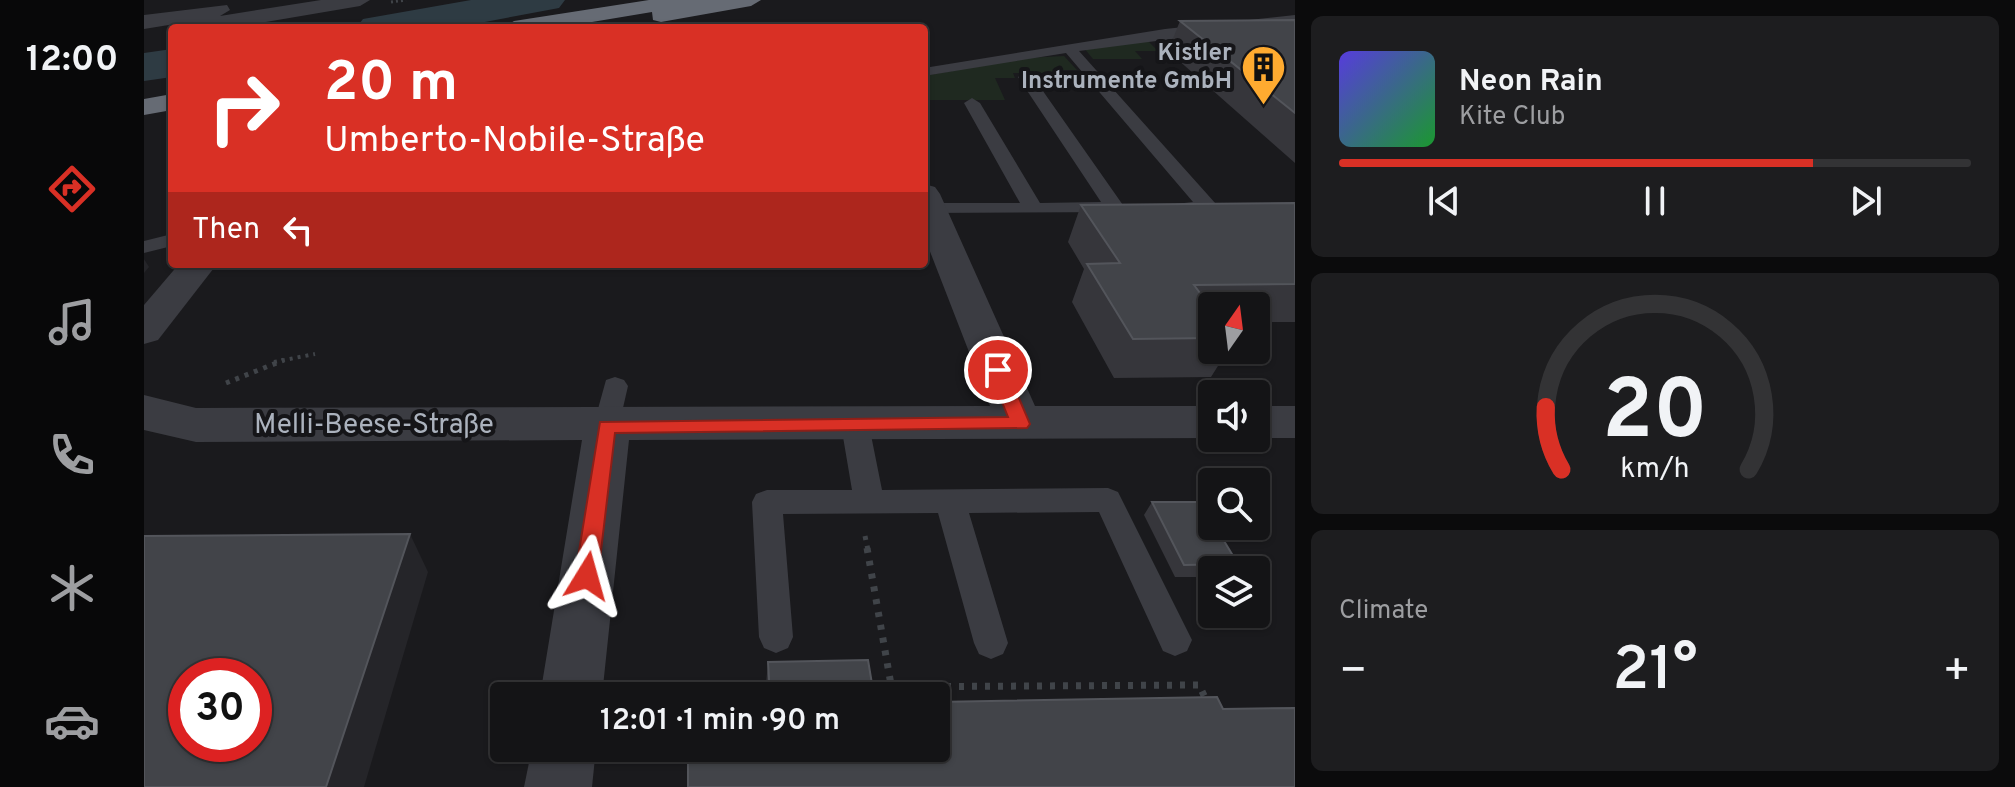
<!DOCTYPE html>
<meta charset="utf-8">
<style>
body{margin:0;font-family:Overpass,sans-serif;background:#1d1d1f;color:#f1f3f6;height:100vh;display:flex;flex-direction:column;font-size:30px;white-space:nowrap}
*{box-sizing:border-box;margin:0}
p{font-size:26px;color:#9d9ea1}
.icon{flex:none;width:44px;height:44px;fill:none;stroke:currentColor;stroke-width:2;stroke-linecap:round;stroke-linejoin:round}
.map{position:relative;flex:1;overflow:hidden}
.panel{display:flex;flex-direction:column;gap:16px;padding:16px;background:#0b0b0c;width:720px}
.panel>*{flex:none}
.guide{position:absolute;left:24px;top:24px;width:760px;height:244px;border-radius:8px;box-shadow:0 2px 6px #0004,0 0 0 2px #333335;background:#d93025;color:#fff;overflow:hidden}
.needle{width:52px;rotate:14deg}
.fabs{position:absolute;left:1054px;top:292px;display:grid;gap:16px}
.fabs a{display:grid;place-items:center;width:72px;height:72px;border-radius:8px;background:#141416;box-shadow:0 2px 6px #0004,0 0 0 2px #333335;font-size:40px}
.speed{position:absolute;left:24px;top:658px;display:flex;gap:16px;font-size:40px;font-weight:700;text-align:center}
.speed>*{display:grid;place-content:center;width:104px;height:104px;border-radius:50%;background:#141416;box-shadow:0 2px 6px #0004,0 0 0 2px #333335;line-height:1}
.speed .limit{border:12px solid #d22;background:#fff;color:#111}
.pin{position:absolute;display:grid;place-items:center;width:68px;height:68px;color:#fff;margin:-34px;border:4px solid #fff;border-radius:50%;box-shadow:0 2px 8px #0007}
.me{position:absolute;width:88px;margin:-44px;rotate:8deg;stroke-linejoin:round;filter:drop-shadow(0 0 6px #0008)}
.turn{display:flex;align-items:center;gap:28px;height:168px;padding:0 24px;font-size:36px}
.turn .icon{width:104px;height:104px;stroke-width:2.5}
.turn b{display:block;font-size:56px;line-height:68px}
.then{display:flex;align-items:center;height:76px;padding:0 24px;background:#0003;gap:16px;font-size:30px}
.big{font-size:60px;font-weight:600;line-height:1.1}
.panel .widget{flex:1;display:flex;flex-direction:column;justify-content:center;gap:12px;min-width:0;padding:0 28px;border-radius:12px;background:#1d1d1f}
.panel .dial{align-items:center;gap:0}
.dial svg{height:208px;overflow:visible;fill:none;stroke:#333335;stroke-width:7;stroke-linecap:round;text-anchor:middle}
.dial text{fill:#f1f3f6;stroke:none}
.song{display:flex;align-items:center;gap:24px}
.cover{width:96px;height:96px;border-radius:12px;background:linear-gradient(135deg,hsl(250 70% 55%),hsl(130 70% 35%))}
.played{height:8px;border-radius:4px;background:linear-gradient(90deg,#d93025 75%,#333335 75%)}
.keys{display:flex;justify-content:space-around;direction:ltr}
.heat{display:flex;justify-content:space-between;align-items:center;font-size:44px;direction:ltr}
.trip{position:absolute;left:346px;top:682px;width:460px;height:80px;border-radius:8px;background:#141416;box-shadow:0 2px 6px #0004,0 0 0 2px #333335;font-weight:600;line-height:80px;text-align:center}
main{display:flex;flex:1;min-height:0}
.tab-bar{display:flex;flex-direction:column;width:144px;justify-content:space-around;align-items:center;background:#080809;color:#9d9ea1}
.tab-bar .icon{width:56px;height:56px}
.tab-bar .active{color:#d93025}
.tab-bar b{font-size:36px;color:#f1f3f6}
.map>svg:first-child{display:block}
</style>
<main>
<nav class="tab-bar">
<b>12:00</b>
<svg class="icon active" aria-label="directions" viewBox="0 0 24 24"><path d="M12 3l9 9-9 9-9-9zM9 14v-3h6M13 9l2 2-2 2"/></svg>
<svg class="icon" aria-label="music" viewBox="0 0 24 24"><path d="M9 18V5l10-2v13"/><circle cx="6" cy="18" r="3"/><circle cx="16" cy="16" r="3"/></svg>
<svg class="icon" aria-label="phone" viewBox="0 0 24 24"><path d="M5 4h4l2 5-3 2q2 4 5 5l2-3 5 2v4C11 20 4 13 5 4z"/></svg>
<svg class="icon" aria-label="climate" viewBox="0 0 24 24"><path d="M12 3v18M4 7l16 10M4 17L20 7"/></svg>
<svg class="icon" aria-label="car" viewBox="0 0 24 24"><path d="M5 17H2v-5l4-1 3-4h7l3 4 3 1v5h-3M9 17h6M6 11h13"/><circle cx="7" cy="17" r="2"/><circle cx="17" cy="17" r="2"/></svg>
</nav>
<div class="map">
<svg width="1151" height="787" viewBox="0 0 1151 787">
<rect width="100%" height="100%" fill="#1a1a1d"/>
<!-- green -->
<g fill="#1f2920">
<polygon points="1002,39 1014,51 991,51 998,59 949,59 940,48"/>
<polygon points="920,56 933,70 912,70 914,74 869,73 871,78 851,78 861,100 781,100 780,76 881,58"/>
</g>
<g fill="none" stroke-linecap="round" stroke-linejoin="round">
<!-- river -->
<g fill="#2e3b43" fill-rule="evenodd">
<polygon points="327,0 421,0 415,8 309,28 212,28 219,19"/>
<polygon points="28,49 28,77 0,81 0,53"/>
</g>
<!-- path-far3 -->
<polyline stroke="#404449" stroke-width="3" stroke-dasharray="2 3" stroke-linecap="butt" points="247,2 262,0"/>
<!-- path-far2 -->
<polyline stroke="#404449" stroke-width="4" stroke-dasharray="3 5" stroke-linecap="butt" points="130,362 171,354"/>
<!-- path-far1 -->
<g stroke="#404449" stroke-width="5" stroke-dasharray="4 6" stroke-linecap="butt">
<polyline points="82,383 140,360"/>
<polyline points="721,536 724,550"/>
</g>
<!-- path -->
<g stroke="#404449" stroke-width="7" stroke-dasharray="5 8" stroke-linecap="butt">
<polyline points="723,548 749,696"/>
<polyline points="724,687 1055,685 1063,702"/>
</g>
<!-- lane -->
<g fill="#3b3c42" fill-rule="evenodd">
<polygon points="1151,15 1151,23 935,51 1072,204 1075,208 1065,214 1031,212 1028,208 1031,204 1049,202 922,53 780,76 780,68 1021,29"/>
<polygon points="882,72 887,74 981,208 978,212 780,213 780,205 786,203 876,203 820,103 828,98 836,103 896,203 957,202 874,77"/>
<polygon points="28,234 28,246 0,253 0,241"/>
<polygon points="471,377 480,380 484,386 473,434 463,437 453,434 449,427 462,380"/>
<polygon points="711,415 721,418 725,425 738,490 964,488 974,492 1048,640 1043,651 1031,656 1019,651 955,512 825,513 864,643 859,654 847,659 835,654 830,643 794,513 639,514 649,637 644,648 632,653 620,648 615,637 608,502 612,494 623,490 708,490 697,425 701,418"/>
</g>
<!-- street -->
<g fill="#3b3c42" fill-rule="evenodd">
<polygon points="177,0 226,0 216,6 86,28 34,28 43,22 0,29 0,15 83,5 86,10 76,16"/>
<polygon points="780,184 791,187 796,194 891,406 1068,406 1070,438 485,440 458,696 396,696 438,440 52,442 0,430 0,395 52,408 846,406 780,236"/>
<polygon points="35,264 73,264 14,340 0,344 0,305"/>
<polygon points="1112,406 1151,406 1151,438 1110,438"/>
<polygon points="388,748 452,748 448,787 380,787"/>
</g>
<!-- highway -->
<g fill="#666b74" fill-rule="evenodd">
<polygon points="505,0 617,0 607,6 517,22 509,20 508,12 412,28 359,28 370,21"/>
<polygon points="28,94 28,110 0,115 0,99"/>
</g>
</g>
<!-- wall -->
<g fill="#36363b">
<polygon points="1151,20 1151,163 1024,51 1036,21"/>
<polygon points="1151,203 1151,322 1112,322 1112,306 1068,306 1068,350 1084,350 1067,377 970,378 928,302 940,269 924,242 937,205"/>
<polygon points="1008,502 1094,564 1089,570 1068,570 1068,577 1031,577 1000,515"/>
<polygon points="624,662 730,696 621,696"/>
</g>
<!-- shaded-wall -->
<g fill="#252529">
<polygon points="0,259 5,267 0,273"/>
<polygon points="266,534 284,572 220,787 182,787"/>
</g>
<!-- building -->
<g fill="#424449" stroke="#53555b" stroke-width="2" fill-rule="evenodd">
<polygon points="1151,20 1151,113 1036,21"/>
<polygon points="1151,203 1151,284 1050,285 1068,309 1068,338 989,339 943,264 976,263 937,205"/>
<polygon points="1008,502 1057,502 1068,520 1068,526 1071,526 1094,564 1040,565"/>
<path d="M266 534 182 787H0V536ZM42 676H110V744H42Z"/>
<polygon points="724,660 730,696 626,696 624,662"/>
<polygon points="1073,697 1079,709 1151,708 1151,787 544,787 544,748 792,748 792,702"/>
</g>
<!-- route -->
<polygon fill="#d93025" stroke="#8d1f18" stroke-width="2" points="854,364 863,370 886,424 883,428 471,433 454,576 451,583 443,586 435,583 431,576 456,422 864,417 845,370"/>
<!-- icons -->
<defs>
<symbol id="building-pin" viewBox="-11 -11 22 30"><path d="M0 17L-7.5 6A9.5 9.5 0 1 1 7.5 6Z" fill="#ffab30" stroke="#151518"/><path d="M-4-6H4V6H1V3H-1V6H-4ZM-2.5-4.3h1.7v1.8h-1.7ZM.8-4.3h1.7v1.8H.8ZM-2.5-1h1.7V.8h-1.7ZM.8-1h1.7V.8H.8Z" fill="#111"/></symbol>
</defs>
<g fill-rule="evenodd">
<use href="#building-pin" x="1094" y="42" width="51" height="69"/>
</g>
<g text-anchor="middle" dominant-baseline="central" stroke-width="8" stroke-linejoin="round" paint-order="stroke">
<!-- far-poi labels -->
<g font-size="24" font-weight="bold" fill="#abb2bd" stroke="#151518" text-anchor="end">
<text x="1088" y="54">Kistler<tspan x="1088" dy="28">Instrumente GmbH</tspan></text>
</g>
<!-- street labels -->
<g font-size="28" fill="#abb2bd" stroke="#151518">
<text x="230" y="426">Melli-Beese-Straße</text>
</g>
</g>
</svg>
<div class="fabs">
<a><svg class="needle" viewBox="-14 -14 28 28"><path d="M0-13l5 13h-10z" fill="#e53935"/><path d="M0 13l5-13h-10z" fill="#9d9ea1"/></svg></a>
<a><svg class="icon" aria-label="sound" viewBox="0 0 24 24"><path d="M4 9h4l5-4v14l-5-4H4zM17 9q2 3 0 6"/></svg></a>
<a><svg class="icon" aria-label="search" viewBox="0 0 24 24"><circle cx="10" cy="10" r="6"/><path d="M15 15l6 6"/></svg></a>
<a><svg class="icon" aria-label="layers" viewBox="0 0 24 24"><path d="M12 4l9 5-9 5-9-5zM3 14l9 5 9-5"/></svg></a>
</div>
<div class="speed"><div class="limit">30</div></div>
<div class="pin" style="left:854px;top:370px;background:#d93025"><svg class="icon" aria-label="arrive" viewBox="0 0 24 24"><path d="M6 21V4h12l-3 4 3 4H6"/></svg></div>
<svg class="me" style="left:443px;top:576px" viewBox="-20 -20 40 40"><path d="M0-17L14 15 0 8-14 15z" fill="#d93025" stroke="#fff" stroke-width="4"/></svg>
<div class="trip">12:01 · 1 min · 90 m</div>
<div class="guide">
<div class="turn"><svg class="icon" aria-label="right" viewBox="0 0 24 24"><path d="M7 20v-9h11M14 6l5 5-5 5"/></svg><div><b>20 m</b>Umberto-Nobile-Straße</div></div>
<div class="then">Then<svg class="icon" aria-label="left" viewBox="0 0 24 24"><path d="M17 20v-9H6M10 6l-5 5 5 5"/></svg></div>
</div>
</div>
<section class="panel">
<div class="widget">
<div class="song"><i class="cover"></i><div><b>Neon Rain</b><p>Kite Club</p></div></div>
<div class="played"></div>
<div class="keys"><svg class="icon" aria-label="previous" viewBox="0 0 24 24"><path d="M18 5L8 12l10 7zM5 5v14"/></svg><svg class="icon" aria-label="pause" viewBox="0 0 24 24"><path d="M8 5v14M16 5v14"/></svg><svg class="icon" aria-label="next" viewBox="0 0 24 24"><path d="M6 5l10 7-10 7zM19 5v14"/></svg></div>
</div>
<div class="widget dial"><svg viewBox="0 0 100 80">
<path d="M14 69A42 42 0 1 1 86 69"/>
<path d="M14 69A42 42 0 0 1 8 45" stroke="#d93025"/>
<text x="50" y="56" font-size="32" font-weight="700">20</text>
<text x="50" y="72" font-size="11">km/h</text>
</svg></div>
<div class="widget"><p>Climate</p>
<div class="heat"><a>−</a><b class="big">21°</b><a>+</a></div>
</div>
</section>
</main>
